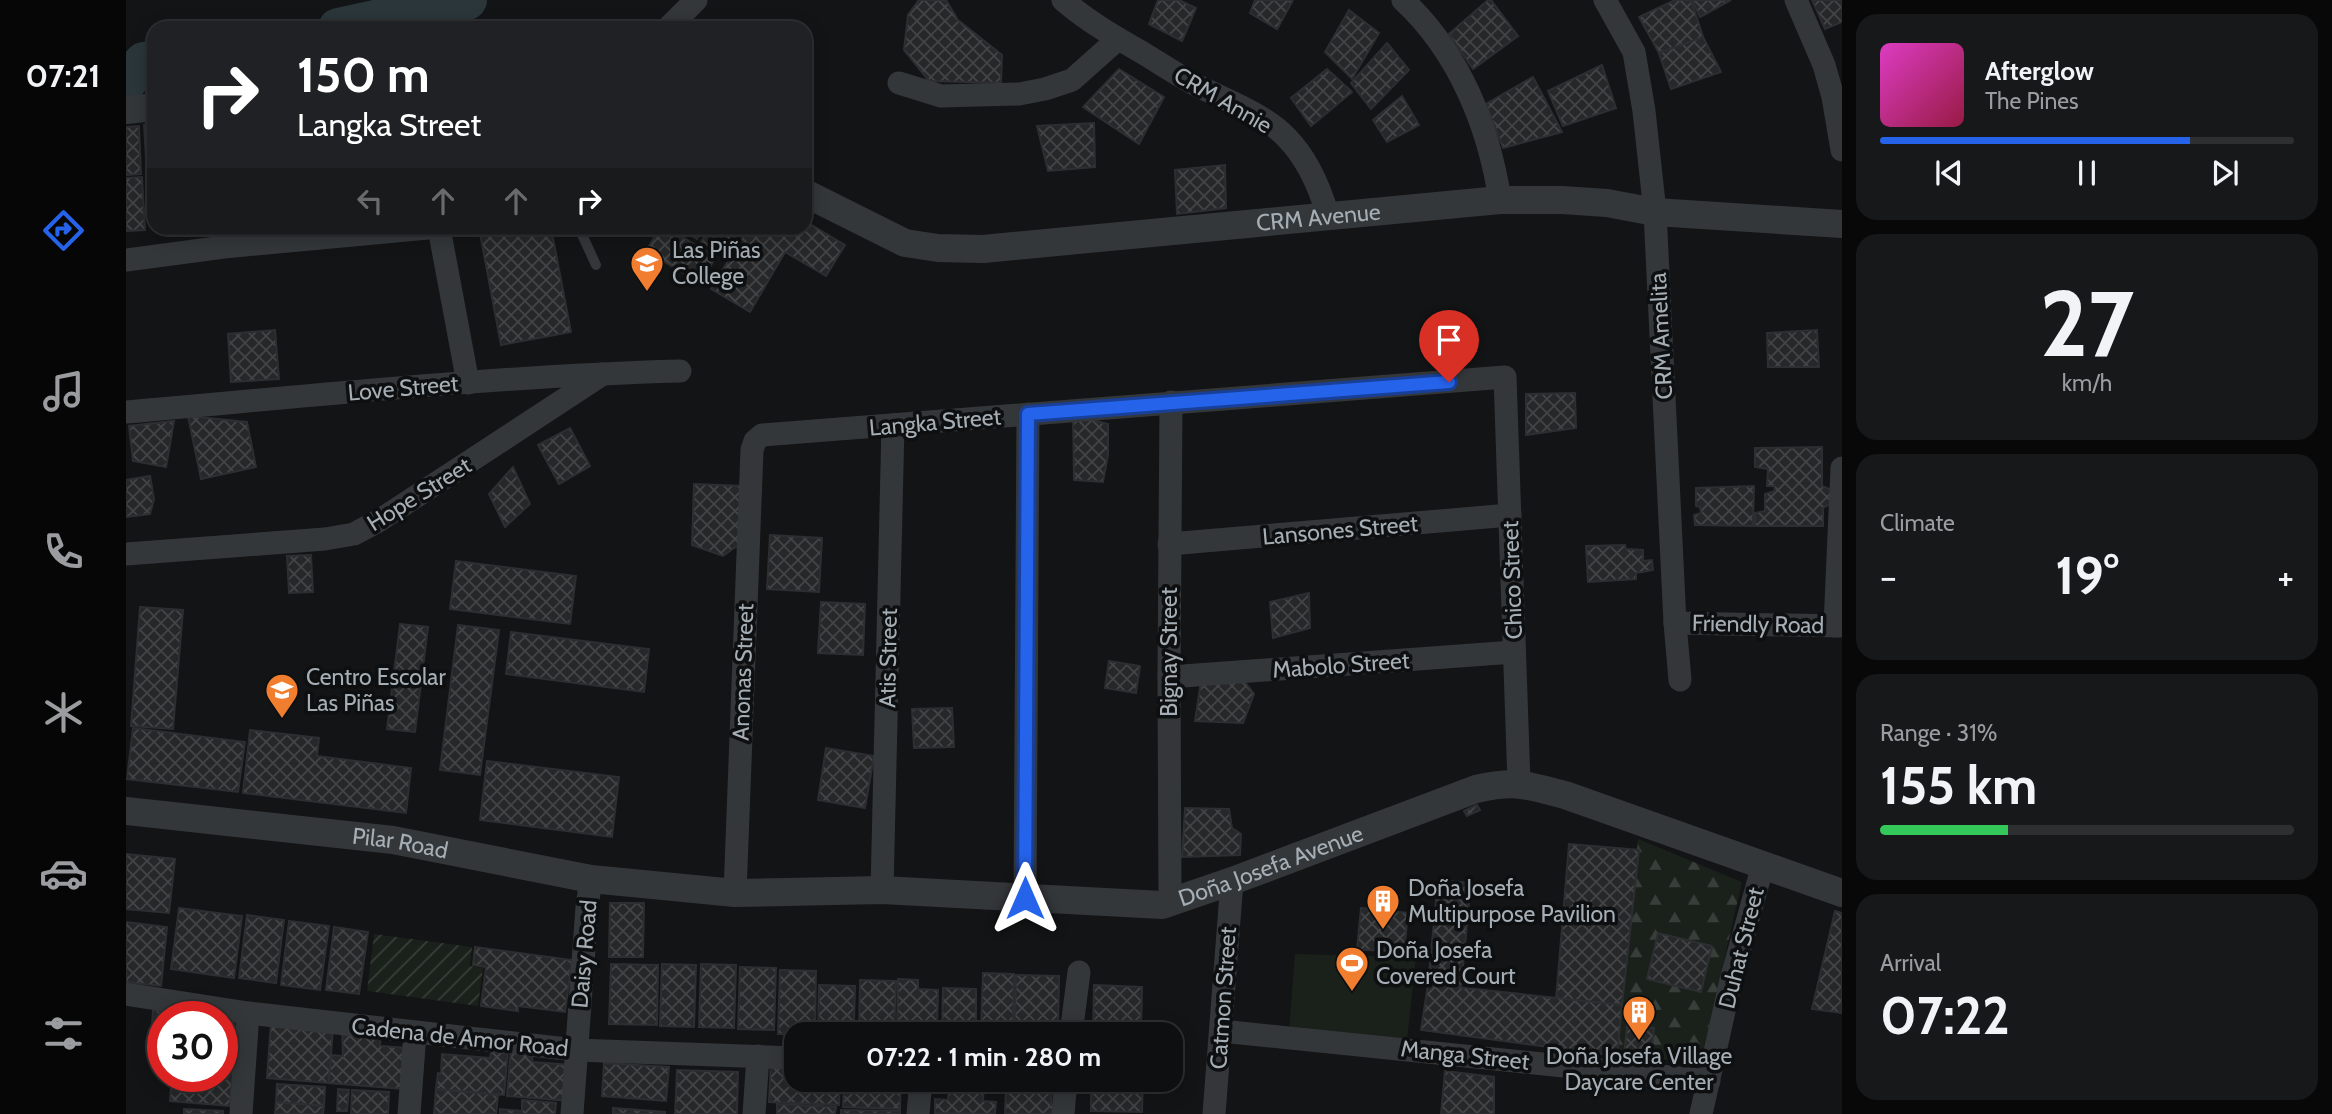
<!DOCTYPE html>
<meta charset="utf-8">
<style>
body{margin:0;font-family:Cabin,sans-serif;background:#171819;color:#f1f3f6;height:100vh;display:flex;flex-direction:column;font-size:26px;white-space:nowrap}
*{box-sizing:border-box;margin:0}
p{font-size:23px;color:#9b9c9f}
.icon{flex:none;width:38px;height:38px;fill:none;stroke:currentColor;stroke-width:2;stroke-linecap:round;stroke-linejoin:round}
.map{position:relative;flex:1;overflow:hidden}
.details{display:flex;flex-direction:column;gap:14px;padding:14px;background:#080809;width:490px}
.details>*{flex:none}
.top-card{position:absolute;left:21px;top:21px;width:665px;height:214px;border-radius:21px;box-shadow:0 4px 18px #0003,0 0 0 2px #2e2f30;background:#202124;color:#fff;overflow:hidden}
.speed{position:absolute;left:21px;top:1001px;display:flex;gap:14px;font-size:35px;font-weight:700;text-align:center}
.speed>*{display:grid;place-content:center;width:91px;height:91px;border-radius:50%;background:#0e0f10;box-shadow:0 4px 18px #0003,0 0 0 2px #2e2f30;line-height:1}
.speed .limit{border:10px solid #d22;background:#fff;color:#111}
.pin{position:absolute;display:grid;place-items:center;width:60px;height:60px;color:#fff;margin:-72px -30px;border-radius:50% 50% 50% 0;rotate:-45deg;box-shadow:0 0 7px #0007}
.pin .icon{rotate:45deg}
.me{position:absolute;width:77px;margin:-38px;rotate:0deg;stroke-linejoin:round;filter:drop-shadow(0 0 5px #0008)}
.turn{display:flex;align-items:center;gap:24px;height:147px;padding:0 35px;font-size:32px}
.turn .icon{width:91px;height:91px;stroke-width:2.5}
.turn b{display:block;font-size:49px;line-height:60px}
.lanes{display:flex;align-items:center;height:66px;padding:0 35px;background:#0003;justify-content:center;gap:35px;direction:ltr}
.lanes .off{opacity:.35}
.big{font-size:52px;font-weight:800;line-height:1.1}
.details .widget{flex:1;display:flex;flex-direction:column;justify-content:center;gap:10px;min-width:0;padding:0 24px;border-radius:21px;background:#171819}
.details .dial{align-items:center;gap:0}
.dial b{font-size:91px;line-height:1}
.song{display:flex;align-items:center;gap:21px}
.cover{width:84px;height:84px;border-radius:10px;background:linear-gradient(135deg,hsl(310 70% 55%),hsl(340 70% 35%))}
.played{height:7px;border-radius:4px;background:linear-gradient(90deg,#2563eb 75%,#2e2f30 75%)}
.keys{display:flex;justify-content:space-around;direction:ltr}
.heat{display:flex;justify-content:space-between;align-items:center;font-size:38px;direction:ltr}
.charge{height:10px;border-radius:5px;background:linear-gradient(90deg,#34c759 31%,#2e2f30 0)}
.trip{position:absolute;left:658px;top:1022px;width:399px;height:70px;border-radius:21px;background:#0e0f10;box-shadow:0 4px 18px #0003,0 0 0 2px #2e2f30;font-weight:800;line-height:70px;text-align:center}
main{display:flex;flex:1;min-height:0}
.tabs{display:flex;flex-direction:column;width:126px;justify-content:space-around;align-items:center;background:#060606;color:#9b9c9f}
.tabs .icon{width:49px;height:49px}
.tabs .current{color:#2563eb}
.tabs b{font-size:32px;color:#f1f3f6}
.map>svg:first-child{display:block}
</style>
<main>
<nav class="tabs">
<b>07:21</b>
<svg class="icon current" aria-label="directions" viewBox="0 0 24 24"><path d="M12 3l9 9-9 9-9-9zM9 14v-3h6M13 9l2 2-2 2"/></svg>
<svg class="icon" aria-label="music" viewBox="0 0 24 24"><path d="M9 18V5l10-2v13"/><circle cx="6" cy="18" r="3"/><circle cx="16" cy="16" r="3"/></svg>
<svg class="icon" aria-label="phone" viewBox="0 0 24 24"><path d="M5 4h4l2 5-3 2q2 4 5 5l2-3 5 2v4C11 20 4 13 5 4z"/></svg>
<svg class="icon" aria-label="climate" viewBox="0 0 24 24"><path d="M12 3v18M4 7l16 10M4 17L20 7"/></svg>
<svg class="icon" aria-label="car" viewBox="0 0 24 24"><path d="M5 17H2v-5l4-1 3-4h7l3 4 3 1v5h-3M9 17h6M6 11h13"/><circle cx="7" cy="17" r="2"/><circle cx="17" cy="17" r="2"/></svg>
<svg class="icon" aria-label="filters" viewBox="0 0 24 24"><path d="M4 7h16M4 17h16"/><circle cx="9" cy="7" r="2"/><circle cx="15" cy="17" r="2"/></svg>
</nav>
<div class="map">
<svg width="1716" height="1114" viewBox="0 0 1716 1114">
<defs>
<pattern id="forest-firs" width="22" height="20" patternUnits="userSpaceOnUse" patternTransform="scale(1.75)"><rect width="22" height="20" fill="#1a201a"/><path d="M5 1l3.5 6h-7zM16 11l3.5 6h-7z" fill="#383e39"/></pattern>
<pattern id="garden-furrows" width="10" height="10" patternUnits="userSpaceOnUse" patternTransform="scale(1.75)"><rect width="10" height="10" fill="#1a201a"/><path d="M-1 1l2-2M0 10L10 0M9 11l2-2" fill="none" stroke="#383e39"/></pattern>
<pattern id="building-cross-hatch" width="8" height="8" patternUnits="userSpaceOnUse" patternTransform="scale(1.75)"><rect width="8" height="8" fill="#262729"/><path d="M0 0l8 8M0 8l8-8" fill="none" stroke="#424446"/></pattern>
</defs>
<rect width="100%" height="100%" fill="#131415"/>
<!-- forest -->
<polygon fill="url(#forest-firs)" points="1512,839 1616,882 1575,1060 1570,1062 1491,1056"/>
<!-- garden -->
<polygon fill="url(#garden-furrows)" points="248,934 346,947 344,966 357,968 352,1006 241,991"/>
<!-- pitch -->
<polygon fill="#1a201a" points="1169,954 1290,957 1281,1040 1163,1029"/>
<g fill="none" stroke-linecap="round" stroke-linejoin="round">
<!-- river -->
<g stroke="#2a3639" stroke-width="40">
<polyline points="212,28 341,0"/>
<polyline points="0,82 18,62 28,61"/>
</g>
</g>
<!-- building -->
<g fill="url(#building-cross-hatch)" stroke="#2d2e31" stroke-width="2">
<polygon points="793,0 820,0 832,20 876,55 875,83 803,81 778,50 782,15"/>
<polygon points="1032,0 1053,0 1070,8 1056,41 1023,24"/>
<polygon points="1129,0 1167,0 1151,29 1124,13"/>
<polygon points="1362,0 1365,0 1392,36 1347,69 1323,34"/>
<polygon points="1549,0 1565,0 1577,37 1533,53 1513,17"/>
<polygon points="1566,0 1605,0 1574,17"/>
<polygon points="1686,0 1716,0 1716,22 1699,29"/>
<polygon points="1223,10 1253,33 1226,79 1199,52"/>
<polygon points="1577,37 1595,72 1545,89 1533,53"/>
<polygon points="1261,43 1283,70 1245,109 1225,83"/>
<polygon points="1476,65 1490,108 1437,126 1422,91"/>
<polygon points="993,69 1038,97 1013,144 957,107"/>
<polygon points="1201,69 1226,92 1185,126 1165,98"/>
<polygon points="1407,77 1436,132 1377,148 1360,104"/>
<polygon points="1276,96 1293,125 1261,142 1247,120"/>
<polygon points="968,123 969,167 922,171 911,126"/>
<polygon points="28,124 28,173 21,173 18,125"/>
<polygon points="13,126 15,174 0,175 0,127"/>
<polygon points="1099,165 1100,208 1051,214 1049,170"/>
<polygon points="16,177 19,230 0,231 0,178"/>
<polygon points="23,179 28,179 28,225 27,225"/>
<polygon points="679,221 719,245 700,276 659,252 624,312 585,289 622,228 679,228"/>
<polygon points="353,228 425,228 445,332 375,345"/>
<polygon points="534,228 541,228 590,257 574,283 520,251"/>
<polygon points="552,228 578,228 571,239"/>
<polygon points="584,228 616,228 599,256 575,242"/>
<polygon points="149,330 153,379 105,382 102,334"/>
<polygon points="1691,330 1693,367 1642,367 1641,333"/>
<polygon points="1449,393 1450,428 1400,435 1400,394"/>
<polygon points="947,415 982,424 982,455 977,482 948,480"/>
<polygon points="62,416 121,422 130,467 75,479"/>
<polygon points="48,421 40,467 7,461 3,426"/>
<polygon points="444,428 464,466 433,484 412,445"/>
<polygon points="1696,447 1696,486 1708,491 1706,503 1697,508 1697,526 1629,526 1629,513 1639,511 1639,494 1649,491 1648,486 1641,486 1642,469 1629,467 1629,448"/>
<polygon points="387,467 404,504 379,527 363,494"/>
<polygon points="24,476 28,499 24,514 0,517 0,480"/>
<polygon points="568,484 618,486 615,543 597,556 566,545"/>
<polygon points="1628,486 1627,526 1569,525 1568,515 1575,513 1574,507 1570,506 1570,488"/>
<polygon points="644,535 696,538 693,592 641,589"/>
<polygon points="1499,545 1500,549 1517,550 1517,561 1526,560 1527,570 1510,573 1510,579 1462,582 1460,546"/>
<polygon points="185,555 187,592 163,593 161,556"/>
<polygon points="330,561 450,576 444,624 324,609"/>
<polygon points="1183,593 1184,628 1147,638 1144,602"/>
<polygon points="695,602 739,604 737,655 692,653"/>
<polygon points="14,607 57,610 47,729 5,726"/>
<polygon points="274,624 302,627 289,732 261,729"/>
<polygon points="332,625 373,630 354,775 314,770"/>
<polygon points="385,632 523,649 518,692 380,674"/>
<polygon points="983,661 1014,666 1010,693 979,688"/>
<polygon points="1075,681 1118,681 1128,694 1117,723 1069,721"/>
<polygon points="826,708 828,747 788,748 786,709"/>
<polygon points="7,728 119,742 112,792 1,779"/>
<polygon points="124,730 193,738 191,756 285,768 280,813 117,793"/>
<polygon points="700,748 748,756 739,808 692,800"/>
<polygon points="361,761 493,777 486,837 354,820"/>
<polygon points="1351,805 1354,810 1341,816 1338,811"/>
<polygon points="1059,808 1103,809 1106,828 1115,834 1114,855 1056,857"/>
<polygon points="1443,844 1513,850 1496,1005 1430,999"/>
<polygon points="0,854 49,859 43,913 0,909"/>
<polygon points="1312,880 1345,883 1335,987 1302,984"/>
<polygon points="484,903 518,903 517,957 483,957"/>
<polygon points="53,908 116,916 108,978 45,969"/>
<polygon points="1235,908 1282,913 1278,953 1231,949"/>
<polygon points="1709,911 1716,913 1716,1013 1686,1009"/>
<polygon points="121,915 158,920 150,983 113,978"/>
<polygon points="163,921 203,926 194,990 155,985"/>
<polygon points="0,922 41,927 35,986 0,982"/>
<polygon points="208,927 242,932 233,994 200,990"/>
<polygon points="1532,933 1586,946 1575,992 1521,979"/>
<polygon points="349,947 446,960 439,1012 392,1006 392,1011 355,1006 360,967 347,965"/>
<polygon points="485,964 532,965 531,1025 483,1024"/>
<polygon points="536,964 570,965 568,1027 534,1026"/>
<polygon points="575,964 610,965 608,1028 573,1027"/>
<polygon points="614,967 650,968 648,1030 612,1029"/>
<polygon points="654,970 690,971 689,1034 652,1034"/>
<polygon points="857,973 888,974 887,1028 855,1028"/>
<polygon points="890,975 933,976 932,1034 888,1034"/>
<polygon points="772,979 792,980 792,989 812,990 811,1029 783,1029 783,1034 771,1034"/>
<polygon points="734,980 770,981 768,1034 733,1034"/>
<polygon points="1302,984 1496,1005 1491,1056 1295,1030"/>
<polygon points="693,985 729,986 728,1022 714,1021 713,1033 692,1033"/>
<polygon points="968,985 1016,987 1015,1033 967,1032"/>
<polygon points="817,988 850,989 850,1029 816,1029"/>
<polygon points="27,1010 42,1011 41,1017 37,1017 37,1025 26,1024"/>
<polygon points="145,1022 207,1027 203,1083 141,1078"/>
<polygon points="96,1023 108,1024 105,1056 96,1055"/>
<polygon points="1501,1025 1528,1028 1525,1058 1498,1057"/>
<polygon points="216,1028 255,1031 254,1046 281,1048 277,1089 203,1083 205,1055 217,1056"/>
<polygon points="366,1047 382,1049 378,1095 310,1089 312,1073 315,1074 316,1054 364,1058"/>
<polygon points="385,1048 407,1050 406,1062 445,1065 443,1101 381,1096"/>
<polygon points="96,1060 114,1062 113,1080 106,1080 104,1106 44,1101 45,1087 58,1088 59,1076 96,1076"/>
<polygon points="645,1061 670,1063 670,1080 714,1080 713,1105 643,1102"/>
<polygon points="478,1063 543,1067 540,1101 476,1096"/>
<polygon points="551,1070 612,1072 611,1114 549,1114"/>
<polygon points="1319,1071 1368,1077 1368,1114 1315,1114"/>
<polygon points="718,1080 775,1080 774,1109 717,1107"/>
<polygon points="823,1080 858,1081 857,1101 870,1102 869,1114 809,1113 809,1099 822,1100"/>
<polygon points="965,1080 1017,1080 1016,1112 965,1111"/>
<polygon points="151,1084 199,1087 198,1106 150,1102"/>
<polygon points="880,1086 926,1089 925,1105 928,1105 928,1114 879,1114"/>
<polygon points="212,1089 223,1090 221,1111 211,1111"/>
<polygon points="310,1089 372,1095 370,1114 308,1114"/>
<polygon points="226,1090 263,1092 262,1114 225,1114"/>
<polygon points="396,1100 430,1103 429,1114 374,1114 374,1109 396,1111"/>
<polygon points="150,1102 198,1106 197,1114 149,1114"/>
<polygon points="651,1104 710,1107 709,1114 651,1114"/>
<polygon points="487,1108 539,1112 539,1114 487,1114"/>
<polygon points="58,1109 97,1111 97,1114 58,1114"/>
<polygon points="715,1110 774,1111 774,1114 715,1114"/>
</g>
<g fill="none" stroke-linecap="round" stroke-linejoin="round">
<!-- service -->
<polyline stroke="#34373a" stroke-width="10" points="453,228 470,265"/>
<!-- minor -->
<g stroke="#34373a" stroke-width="23">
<path d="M937 0C961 21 989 37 1017 53 1035 64 1053 76 1072 86 1100 100 1138 114 1160 137 1181 158 1194 188 1202 216"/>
<path d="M1277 0C1333 52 1363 127 1374 200"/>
<polyline points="1479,0 1508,52 1518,111 1529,212 1549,623 1554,680"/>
<polyline points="1670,0 1698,65 1707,97 1716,150"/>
<polyline points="542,28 570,0"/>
<polyline points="773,83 815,96 893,94 919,89 946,80 992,39"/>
<polyline points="313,228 342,383"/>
<polyline points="0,260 98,247 302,228"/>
<path d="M0 412C184 396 369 376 554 371"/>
<polyline points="1043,544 1384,515"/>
<polyline points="0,554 199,539 228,534 254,520 477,374"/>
<polyline points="1549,623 1716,626"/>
<polyline points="1709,626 1716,468"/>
<polyline points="1043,677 1388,652"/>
<polyline points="756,890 767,425"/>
<polyline points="609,893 626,450 629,441 636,435 1379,377 1393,783"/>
<polyline points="899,898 902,414"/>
<polyline points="1044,902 1043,677 1045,402"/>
<polyline points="0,994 122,1013 450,1050 670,1058"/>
<polyline points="1095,1031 1583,1081"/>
<polyline points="945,1034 953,972"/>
<polyline points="115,1114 122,1013"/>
<polyline points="283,1114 289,1033"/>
<polyline points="446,1114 461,907 465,879"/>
<polyline points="628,1114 632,1056"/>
<polyline points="792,1114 795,1080"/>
<polyline points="937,1114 940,1080"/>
<polyline points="1088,1114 1106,881"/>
<polyline points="1575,1114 1605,980 1637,865"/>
</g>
<!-- tertiary -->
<g stroke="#34373a" stroke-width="28">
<polyline points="0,110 28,107"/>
<path id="s1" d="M679 193 779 243 812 248 857 249 1374 200H1436L1481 203 1529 212 1716 224"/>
<path id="s2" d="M0 811 267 840 465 879 609 893 756 890 1036 905 1106 881 1350 789C1390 780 1400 785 1439 795L1716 893"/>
</g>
</g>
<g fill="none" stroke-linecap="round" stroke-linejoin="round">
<defs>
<polyline id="route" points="899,898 902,414 1323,382"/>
</defs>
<!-- route casing -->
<use href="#route" stroke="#184099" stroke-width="18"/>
<!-- route -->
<use href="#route" stroke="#2563eb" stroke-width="12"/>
</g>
<!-- icons -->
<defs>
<symbol id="university-pin" viewBox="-11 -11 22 30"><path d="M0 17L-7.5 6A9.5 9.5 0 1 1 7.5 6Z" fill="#f17d2f" stroke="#0e0f10"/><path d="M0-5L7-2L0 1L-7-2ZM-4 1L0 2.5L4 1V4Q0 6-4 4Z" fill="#fff"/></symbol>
<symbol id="building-pin" viewBox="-11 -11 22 30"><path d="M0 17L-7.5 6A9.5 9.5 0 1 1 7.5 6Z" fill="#f17d2f" stroke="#0e0f10"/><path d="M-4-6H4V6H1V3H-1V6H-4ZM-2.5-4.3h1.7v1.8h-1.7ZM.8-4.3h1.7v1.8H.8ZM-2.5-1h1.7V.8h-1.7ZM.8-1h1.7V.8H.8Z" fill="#fff"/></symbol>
<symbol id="stadium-pin" viewBox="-11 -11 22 30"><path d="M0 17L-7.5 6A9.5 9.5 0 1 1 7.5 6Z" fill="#f17d2f" stroke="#0e0f10"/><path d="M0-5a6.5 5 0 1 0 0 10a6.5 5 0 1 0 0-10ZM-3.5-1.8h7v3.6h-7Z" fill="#fff"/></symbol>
</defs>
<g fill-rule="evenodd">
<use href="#university-pin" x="502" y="244" width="38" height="52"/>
<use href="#university-pin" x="137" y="671" width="38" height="52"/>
<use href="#building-pin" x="1238" y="882" width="38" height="52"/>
<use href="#stadium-pin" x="1207" y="944" width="38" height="52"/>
<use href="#building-pin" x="1494" y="993" width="38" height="52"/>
</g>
<g text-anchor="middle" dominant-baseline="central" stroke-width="7" stroke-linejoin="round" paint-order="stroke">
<!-- street labels -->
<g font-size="23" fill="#a5aeb5" stroke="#0e0f10">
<text transform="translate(1097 100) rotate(30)">CRM Annie</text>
<text stroke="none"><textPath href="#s1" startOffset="527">CRM Avenue</textPath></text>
<text transform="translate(1535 336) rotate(-93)">CRM Amelita</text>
<text transform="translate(277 388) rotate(-5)">Love Street</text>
<text transform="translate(809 422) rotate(-5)">Langka Street</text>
<text transform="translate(293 494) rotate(-32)">Hope Street</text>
<text transform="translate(1214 530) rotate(-5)">Lansones Street</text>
<text transform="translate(1386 580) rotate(-92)">Chico Street</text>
<text transform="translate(1632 624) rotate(1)">Friendly Road</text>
<text transform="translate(1043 652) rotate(-90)">Bignay Street</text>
<text transform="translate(762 658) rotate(-89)">Atis Street</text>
<text transform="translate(1215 665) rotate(-4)">Mabolo Street</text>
<text transform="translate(617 672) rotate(-88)">Anonas Street</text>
<text stroke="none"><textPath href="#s2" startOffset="276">Pilar Road</textPath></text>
<text stroke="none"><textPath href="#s2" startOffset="1158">Doña Josefa Avenue</textPath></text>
<text transform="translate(1615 948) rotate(-76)">Duhat Street</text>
<text transform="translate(458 954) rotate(-85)">Daisy Road</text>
<text transform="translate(1097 998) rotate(-86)">Catmon Street</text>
<text transform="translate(334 1037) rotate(6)">Cadena de Amor Road</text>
<text transform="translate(1339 1055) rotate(6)">Manga Street</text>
</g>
<!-- poi labels -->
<g font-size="23" fill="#a5aeb5" stroke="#0e0f10" text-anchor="start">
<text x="546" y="250">Las Piñas<tspan x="546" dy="26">College</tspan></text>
<text x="180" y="677">Centro Escolar<tspan x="180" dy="26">Las Piñas</tspan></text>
<text x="1282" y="888">Doña Josefa<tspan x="1282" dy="26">Multipurpose Pavilion</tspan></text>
<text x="1250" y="950">Doña Josefa<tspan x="1250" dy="26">Covered Court</tspan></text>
<text x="1513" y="1056" text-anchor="middle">Doña Josefa Village<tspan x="1513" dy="26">Daycare Center</tspan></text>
</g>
</g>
</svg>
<div class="speed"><div class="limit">30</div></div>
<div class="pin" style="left:1323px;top:382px;background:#d93025"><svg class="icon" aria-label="arrive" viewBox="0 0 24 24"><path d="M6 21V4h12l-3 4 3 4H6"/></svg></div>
<svg class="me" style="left:899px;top:898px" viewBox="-20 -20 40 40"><path d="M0-17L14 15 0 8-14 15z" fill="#2563eb" stroke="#fff" stroke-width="4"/></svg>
<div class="trip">07:22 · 1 min · 280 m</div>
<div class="top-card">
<div class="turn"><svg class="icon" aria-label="right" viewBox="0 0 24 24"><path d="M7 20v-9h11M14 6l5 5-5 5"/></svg><div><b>150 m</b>Langka Street</div></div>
<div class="lanes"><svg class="icon off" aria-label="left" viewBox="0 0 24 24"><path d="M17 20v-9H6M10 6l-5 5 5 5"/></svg><svg class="icon off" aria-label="ahead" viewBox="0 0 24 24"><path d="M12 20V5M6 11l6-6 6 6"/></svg><svg class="icon off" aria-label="ahead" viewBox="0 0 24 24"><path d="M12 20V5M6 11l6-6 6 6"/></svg><svg class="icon" aria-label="right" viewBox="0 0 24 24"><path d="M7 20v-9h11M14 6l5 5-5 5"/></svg></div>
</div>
</div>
<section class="details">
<div class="widget">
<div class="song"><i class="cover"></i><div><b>Afterglow</b><p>The Pines</p></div></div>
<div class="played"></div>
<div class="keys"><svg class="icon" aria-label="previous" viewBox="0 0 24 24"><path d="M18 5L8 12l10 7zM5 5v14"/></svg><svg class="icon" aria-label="pause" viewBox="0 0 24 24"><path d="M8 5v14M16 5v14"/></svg><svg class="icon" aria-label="next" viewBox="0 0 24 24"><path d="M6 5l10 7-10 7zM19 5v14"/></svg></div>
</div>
<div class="widget dial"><b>27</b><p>km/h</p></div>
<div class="widget"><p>Climate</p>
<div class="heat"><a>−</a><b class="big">19°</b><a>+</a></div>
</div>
<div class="widget"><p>Range · 31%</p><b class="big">155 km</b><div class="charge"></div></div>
<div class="widget"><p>Arrival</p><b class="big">07:22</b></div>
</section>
</main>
